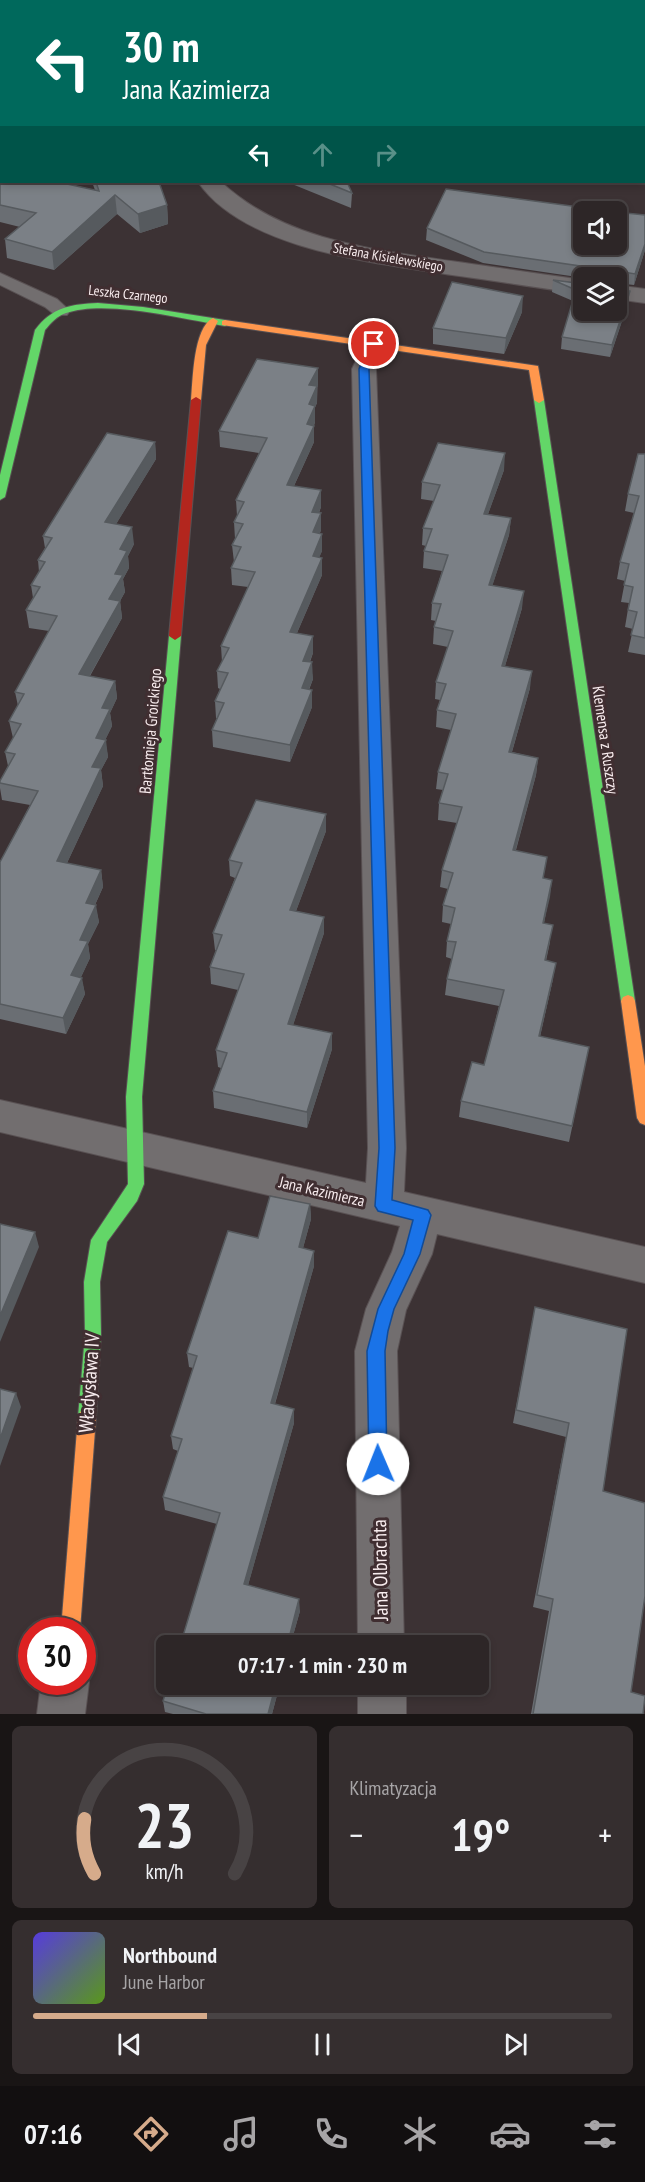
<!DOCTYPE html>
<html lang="pl">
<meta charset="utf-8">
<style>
body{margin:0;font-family:"PT Sans Narrow",sans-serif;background:#352e2f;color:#f1f3f6;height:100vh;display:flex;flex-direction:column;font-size:22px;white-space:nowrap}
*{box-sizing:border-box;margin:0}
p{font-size:20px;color:#a7a5a7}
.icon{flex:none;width:33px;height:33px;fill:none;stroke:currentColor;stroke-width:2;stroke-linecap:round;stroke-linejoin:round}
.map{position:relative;height:1714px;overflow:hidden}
.side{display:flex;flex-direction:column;gap:12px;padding:12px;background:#191515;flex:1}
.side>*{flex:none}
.top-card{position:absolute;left:0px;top:0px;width:645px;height:183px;box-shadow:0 3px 9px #0003,0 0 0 2px #484344;background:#00695c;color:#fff;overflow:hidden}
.fabs{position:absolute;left:573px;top:201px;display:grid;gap:12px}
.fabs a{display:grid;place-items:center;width:54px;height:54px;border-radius:9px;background:#2d2627;box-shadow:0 3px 9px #0003,0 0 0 2px #484344;font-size:30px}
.speed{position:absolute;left:18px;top:1617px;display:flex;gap:12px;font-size:30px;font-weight:700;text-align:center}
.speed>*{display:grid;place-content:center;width:78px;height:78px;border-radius:50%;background:#2d2627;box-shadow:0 3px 9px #0003,0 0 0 2px #484344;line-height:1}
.speed .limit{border:9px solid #d22;background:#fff;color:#111}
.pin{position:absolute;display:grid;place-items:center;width:51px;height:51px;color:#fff;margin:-26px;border:3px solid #fff;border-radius:50%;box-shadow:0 2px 6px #0007}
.me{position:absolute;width:66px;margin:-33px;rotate:359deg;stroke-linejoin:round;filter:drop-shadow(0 0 4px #0008)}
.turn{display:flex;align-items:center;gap:21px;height:126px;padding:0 24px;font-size:27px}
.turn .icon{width:78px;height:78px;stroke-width:2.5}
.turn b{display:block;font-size:42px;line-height:51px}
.lanes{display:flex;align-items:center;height:57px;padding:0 24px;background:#0003;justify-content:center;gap:30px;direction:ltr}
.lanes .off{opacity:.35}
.big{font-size:45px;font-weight:800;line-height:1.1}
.side .tile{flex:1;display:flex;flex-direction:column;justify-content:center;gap:9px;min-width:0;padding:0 21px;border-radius:9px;background:#352e2f}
.side .dial{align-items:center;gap:0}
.dial svg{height:156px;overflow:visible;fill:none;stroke:#484344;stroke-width:7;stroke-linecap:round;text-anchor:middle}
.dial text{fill:#f1f3f6;stroke:none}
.song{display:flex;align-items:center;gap:18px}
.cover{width:72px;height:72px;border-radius:9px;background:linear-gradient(135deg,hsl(250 70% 55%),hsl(90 70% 35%))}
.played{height:6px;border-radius:3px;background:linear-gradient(90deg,#d6ab8b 30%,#484344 30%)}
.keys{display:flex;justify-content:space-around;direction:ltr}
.heat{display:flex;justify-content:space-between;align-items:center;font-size:33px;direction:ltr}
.side .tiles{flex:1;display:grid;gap:12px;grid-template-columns:1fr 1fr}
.tile:last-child{grid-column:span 2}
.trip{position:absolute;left:156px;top:1635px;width:333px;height:60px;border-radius:9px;background:#2d2627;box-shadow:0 3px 9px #0003,0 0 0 2px #484344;font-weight:800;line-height:60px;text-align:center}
.menu{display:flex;height:96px;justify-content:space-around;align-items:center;background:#120f10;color:#a7a5a7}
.menu .icon{width:42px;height:42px}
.menu .on{color:#d6ab8b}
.menu b{font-size:27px;color:#f1f3f6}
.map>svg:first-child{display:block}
</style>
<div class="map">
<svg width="645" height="1714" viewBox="0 0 645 1714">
<rect width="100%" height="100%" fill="#3c3234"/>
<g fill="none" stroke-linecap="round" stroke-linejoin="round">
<defs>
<polygon id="lane" points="0,273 57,299 70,311 67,315 55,315 45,307 0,285"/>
<g id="street">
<polygon points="84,0 105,0 83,2"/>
<polygon points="512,0 530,0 531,2 513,2"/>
<polygon points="644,34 645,35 645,47 644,46"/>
<path d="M198 182H221C284 240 370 249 451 261 495 267 539 274 584 280V294C539 288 496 281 452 275 376 263 245 250 198 182Z"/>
<polygon points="616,285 645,289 645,303 616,299"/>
<polygon points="374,337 382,339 386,344 376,369 406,1148 404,1192 645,1247 645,1283 437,1234 432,1254 406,1310 397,1351 404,1646 358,1646 355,1351 366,1309 392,1252 400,1226 0,1132 0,1100 366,1183 368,1148 352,369 366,339"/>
<polygon points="82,1667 89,1682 85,1714 37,1714 41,1682 82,1682"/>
<rect x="358" y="1684" width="48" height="30"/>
</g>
<g id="fast">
<path d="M98 303 143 307 225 320 230 323 225 326C184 319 105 299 66 313 57 316 51 323 45 330L5 497 0 500V475L35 330C52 307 72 304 98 303Z"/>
<polygon points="539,397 544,400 635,1001 633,1005 628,1007 623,1005 621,1001 534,400"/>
<polygon points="175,632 181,636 142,1097 144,1184 137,1201 107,1242 100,1282 101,1335 96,1417 93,1423 87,1425 81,1423 78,1417 85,1335 84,1282 91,1240 128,1184 126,1097 169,636"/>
</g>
<g id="slow">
<path d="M213 318 218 321 206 345 201 400 196 403 191 400C193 380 193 328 213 318Z"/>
<polygon points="225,320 538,366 544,400 539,403 534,400 529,370 222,325 222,321"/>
<polygon points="628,995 633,997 635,1001 645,1066 645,1125 640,1123 637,1118 621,1001 623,997"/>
<polygon points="87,1409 93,1411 96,1417 80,1630 61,1630 78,1417 81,1411"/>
</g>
<polygon id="jam" points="196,397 201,400 181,636 175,640 169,636 191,400"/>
</defs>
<!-- lane casing -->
<use href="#lane" stroke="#595153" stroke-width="2"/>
<!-- street casing -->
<use href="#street" stroke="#595153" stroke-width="2"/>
<!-- fast casing -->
<use href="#fast" stroke="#595153" stroke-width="2"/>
<!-- slow casing -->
<use href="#slow" stroke="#595153" stroke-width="2"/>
<!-- jam casing -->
<use href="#jam" stroke="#595153" stroke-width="2"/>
<!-- lane -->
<use href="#lane" fill="#726e6f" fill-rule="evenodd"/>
<!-- street -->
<use href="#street" fill="#726e6f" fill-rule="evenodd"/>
<!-- fast -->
<use href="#fast" fill="#63d668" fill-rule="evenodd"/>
<!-- slow -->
<use href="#slow" fill="#ff974d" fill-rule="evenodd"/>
<!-- jam -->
<use href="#jam" fill="#b3261e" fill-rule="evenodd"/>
<!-- rail -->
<polyline stroke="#777171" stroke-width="3" stroke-dasharray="1.5 4" stroke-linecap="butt" points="0,2 3,0"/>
</g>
<!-- wall -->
<g fill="#6a6e73">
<polygon points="247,0 305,0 304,2 247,2"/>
<polygon points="0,168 95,190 92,182 159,182 167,205 168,224 140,233 117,214 54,270 7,258 5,239 20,227 0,222"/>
<polygon points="287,182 347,182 352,193 351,208"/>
<polygon points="645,215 645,250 634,285 616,283 616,278 584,278 483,263 426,240 427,228"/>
<polygon points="553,280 628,303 610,357 561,349 562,337 573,301 552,292"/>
<polygon points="522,312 504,354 433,344 433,328"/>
<polygon points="318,368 317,403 315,407 315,422 314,426 314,442 294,486 321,507 319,513 321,530 320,533 322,551 319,557 322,575 297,633 313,636 313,653 310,662 313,679 309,690 312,707 290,762 213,747 212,730 217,718 216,718 215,701 220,689 218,688 217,671 222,662 221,646 248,587 232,585 231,568 234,562 232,545 235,539 234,522 237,516 236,500 259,453 220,447 219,431"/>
<polygon points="155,442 156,459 116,524 134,544 128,556 129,568 123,579 125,592 120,601 122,618 90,676 115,681 117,698 110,713 112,726 105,740 108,757 101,770 103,786 67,863 101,870 103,887 95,905 99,922 88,944 90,958 81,977 85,994 66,1034 0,1019 0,862 30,805 2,800 0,788 0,781 8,766 5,752 13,738 9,721 18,706 15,692 49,631 29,628 26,610 33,598 31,585 39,572 38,560 45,548 43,536"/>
<polygon points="645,454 645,655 628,652 633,629 625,627 629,603 621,602 625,581 617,579 620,562 634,513 625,511 628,494"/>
<polygon points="504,470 488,514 511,518 509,535 492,586 522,608 505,666 530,688 512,752 538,758 536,775 516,850 544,878 552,880 544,923 550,942 546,961 553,979 540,1037 589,1047 569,1142 459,1117 461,1101 484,1065 499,1006 445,995 447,979 452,959 446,957 447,941 451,924 442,922 443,905 448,889 440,887 442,870 457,823 438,820 439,803 443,790 436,789 438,772 451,730 436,727 437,710 440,700 435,699 436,682 448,647 433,644 434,627 436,621 431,620 432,603 442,571 423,568 424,551 426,546 422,545 423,528 434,501 421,499 422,482"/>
<polygon points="326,814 326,831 296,911 324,917 324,933 293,1025 332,1033 332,1049 307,1128 214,1108 213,1091 221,1068 218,1067 216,1050 238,990 211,984 210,967 216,950 215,950 213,933 235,878 230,876 229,860"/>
<polygon points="310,1204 311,1219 303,1248 314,1266 275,1404 294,1409 294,1423 248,1585 300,1611 290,1646 180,1646 217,1524 165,1510 163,1497 178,1451 173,1449 171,1436 193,1368 189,1367 187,1353 258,1238"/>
<polygon points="535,1307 603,1491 631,1692 643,1714 531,1714 549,1611 533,1607 566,1437 513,1423"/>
<polygon points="168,1684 280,1684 272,1714 173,1714 165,1712 163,1701"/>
</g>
<!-- shaded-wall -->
<g fill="#565a5e">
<polygon points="115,195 117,214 54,270 52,252"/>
<polygon points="167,205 168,224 140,233 138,214"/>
<polygon points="645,244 645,250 634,285 635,274"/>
<polygon points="630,291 628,303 610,357 612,345"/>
<polygon points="523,296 522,312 504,354 506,338"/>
<polygon points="318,368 318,385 310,402 309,385"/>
<polygon points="317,386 317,403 315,407 315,422 307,441 307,424 309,404"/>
<polygon points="314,426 314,442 287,501 287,485"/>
<polygon points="155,442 156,459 107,539 105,522"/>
<polygon points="505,453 504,470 482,531 484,514"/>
<polygon points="321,490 321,507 312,529 312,512"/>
<polygon points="321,513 321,530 313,549 313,532"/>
<polygon points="511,518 509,535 487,602 489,585"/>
<polygon points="132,527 134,544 128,556 129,568 123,579 125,592 120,601 122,618 81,691 79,674 109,599 120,549"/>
<polygon points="322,534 322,551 313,573 313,556"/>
<polygon points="322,558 322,575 290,649 290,632"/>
<polygon points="524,591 522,608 500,683 502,666"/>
<polygon points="313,636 313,653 303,678 303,661"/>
<polygon points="312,662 313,679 302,706 302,688"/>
<polygon points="532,671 530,688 507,769 509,752"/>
<polygon points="115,681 117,698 110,713 112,726 98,755 96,738 102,708"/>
<polygon points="312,690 312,707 290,762 290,745"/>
<polygon points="106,740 108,757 101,770 103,786 60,878 57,861 92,767"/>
<polygon points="538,758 536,775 511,867 513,850"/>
<polygon points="326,814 326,831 290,927 290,910"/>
<polygon points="101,870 103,887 88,920 86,903"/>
<polygon points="552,880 550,897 540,940 543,923"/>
<polygon points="96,905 99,922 88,944 90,958 74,992 71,975 80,940"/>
<polygon points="324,917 324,933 288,1040 288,1024"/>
<polygon points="556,963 553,979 536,1053 539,1036"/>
<polygon points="82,978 85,994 66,1034 63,1018"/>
<polygon points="332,1033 332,1049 307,1128 307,1112"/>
<polygon points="310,1204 311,1219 299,1262 299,1247"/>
<polygon points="35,1232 39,1247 0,1342 0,1316"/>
<polygon points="314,1251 314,1266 271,1417 271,1403"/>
<polygon points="16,1393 21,1407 0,1466 0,1439"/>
<polygon points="294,1409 294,1423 245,1596 244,1584"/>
<polygon points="299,1599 300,1611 290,1646 287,1646"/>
<polygon points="276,1684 280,1684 272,1714 268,1714"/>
</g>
<!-- building -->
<g fill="#7b8086" stroke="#565a5e" stroke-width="1.5">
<polygon points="0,168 2,169 2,182 58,182 99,191 96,182 159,182 167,205 138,214 115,195 52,252 5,239 36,213 0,205"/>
<polygon points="325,182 347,182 352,193"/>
<polygon points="446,189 616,212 584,212 584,244 616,244 616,212 645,215 645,244 635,274 618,271 615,273 616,278 587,278 587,267 484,252 427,228"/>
<polygon points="553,280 584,284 584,310 616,310 616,289 630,291 612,345 562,337 576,290"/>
<polygon points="452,282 523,296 506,338 433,328"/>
<polygon points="257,359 318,368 309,385 317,386 309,404 315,406 307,424 314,426 287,485 321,490 312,512 321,513 313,532 322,534 313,556 322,558 290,632 313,636 303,661 312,662 302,688 312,690 290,745 212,730 224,703 215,701 228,673 217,671 229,648 221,646 255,572 231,568 241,547 232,545 243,524 234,522 244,502 236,500 267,438 219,431"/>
<polygon points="107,433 155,442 105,522 132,527 120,549 127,551 115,574 123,575 109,599 120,601 79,674 115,681 102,708 110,709 96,738 106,740 92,767 101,768 57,861 101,870 86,903 96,905 80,940 88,941 71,975 82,978 63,1018 0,1004 0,862 38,791 0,783 0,781 15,754 5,752 21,724 9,721 24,694 15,692 57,616 26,610 40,587 31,585 45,562 38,560 52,538 43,536"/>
<polygon points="438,443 505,453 484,514 511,518 489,585 524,591 502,666 532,671 509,752 538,758 513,850 547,857 543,878 552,880 543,923 553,925 545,960 556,963 539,1036 589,1047 572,1126 461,1101 472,1062 484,1065 504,990 447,979 456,942 447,941 455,908 443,905 453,873 442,870 462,807 439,803 448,774 438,772 456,714 437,710 446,684 436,682 453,631 434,627 441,604 432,603 448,555 424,551 432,529 423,528 440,485 422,482"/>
<polygon points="638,454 645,454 645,638 631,635 637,612 628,610 633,587 624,585 629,564 620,562 639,496 628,494"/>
<polygon points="256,800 326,814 290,910 324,917 288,1024 332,1033 307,1112 213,1091 227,1053 216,1050 244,974 210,967 222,935 213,933 242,863 229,860"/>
<polygon points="270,1196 310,1204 299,1247 314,1251 271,1403 294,1409 244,1584 299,1599 287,1646 180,1646 220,1513 163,1497 182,1439 171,1436 197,1356 187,1353 228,1231 258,1238"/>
<polygon points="0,1224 35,1232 0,1316"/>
<polygon points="535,1307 627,1329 603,1491 645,1503 645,1596 631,1692 645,1696 643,1714 533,1714 553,1599 537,1595 569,1423 516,1410"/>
<polygon points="0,1389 16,1393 0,1439"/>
<polygon points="168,1684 276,1684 268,1714 206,1714 163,1701"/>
</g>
<!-- route -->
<polygon fill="#1a73e8" stroke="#114b97" stroke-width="1.5" points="374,341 379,344 369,369 395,1148 392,1200 428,1210 431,1215 420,1254 394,1309 388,1331 385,1351 387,1464 384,1470 378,1473 372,1470 369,1464 367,1351 378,1309 404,1254 413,1220 378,1211 375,1206 379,1148 359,369 369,344"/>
<g text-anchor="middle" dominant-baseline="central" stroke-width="6" stroke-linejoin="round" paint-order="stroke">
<!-- far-street labels -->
<g font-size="14" fill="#f9edef" stroke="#402e31">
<text transform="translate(388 257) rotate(10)">Stefana Kisielewskiego</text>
<text transform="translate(128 294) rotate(6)">Leszka Czarnego</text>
</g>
<!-- street labels -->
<g font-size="16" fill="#f9edef" stroke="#402e31">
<text transform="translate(150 731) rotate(-85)">Bartłomieja Groickiego</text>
<text transform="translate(606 740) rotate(82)">Klemensa z Ruszczy</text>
<text transform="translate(322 1191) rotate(13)">Jana Kazimierza</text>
</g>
<!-- near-street labels -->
<g font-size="20" fill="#f9edef" stroke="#402e31">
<text transform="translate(89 1383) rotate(-86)">Władysława IV</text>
<text transform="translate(380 1570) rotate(-91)">Jana Olbrachta</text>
</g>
</g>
</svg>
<div class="fabs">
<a><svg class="icon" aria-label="sound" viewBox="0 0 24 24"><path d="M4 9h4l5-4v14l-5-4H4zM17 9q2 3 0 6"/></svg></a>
<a><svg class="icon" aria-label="layers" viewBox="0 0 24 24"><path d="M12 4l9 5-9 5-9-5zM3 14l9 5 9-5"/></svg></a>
</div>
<div class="speed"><div class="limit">30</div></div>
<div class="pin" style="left:374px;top:344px;background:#d93025"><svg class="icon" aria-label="arrive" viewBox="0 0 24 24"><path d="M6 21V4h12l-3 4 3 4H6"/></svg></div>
<svg class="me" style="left:378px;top:1464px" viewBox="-20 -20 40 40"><circle r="19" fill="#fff"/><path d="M0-13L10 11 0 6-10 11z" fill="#1a73e8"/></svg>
<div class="trip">07:17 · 1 min · 230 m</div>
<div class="top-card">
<div class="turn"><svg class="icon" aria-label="left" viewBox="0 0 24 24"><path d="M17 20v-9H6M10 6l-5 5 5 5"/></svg><div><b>30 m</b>Jana Kazimierza</div></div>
<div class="lanes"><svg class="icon" aria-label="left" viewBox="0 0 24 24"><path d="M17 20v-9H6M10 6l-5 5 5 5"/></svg><svg class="icon off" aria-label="ahead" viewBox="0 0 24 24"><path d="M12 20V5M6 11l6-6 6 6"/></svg><svg class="icon off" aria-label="right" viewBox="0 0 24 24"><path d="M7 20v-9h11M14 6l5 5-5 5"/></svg></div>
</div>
</div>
<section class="side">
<div class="tiles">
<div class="tile dial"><svg viewBox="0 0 100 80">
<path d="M14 69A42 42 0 1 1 86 69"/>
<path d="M14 69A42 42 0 0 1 9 41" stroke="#d6ab8b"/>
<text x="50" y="56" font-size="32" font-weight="700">23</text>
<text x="50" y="72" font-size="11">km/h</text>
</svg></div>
<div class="tile"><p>Klimatyzacja</p>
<div class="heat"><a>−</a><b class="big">19°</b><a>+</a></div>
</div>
<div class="tile">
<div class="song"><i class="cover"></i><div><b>Northbound</b><p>June Harbor</p></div></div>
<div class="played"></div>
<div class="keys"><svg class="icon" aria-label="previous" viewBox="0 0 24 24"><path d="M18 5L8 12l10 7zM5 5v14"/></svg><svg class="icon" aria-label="pause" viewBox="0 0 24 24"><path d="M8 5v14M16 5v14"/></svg><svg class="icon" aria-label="next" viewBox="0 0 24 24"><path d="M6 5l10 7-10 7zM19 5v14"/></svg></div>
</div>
</div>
</section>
<nav class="menu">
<b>07:16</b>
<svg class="icon on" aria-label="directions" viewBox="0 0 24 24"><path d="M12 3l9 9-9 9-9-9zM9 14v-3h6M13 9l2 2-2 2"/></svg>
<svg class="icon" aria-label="music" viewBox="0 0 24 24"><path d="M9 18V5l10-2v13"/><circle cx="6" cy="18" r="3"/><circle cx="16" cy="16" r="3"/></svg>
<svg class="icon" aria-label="phone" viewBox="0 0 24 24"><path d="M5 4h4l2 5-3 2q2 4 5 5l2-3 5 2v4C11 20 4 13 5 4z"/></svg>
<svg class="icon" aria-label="climate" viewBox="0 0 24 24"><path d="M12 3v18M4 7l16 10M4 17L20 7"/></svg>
<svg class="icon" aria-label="car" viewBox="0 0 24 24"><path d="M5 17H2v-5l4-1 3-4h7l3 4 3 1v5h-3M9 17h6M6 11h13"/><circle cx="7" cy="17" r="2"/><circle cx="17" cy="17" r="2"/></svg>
<svg class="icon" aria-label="filters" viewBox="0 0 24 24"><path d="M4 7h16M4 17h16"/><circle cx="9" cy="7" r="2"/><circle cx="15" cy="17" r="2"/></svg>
</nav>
